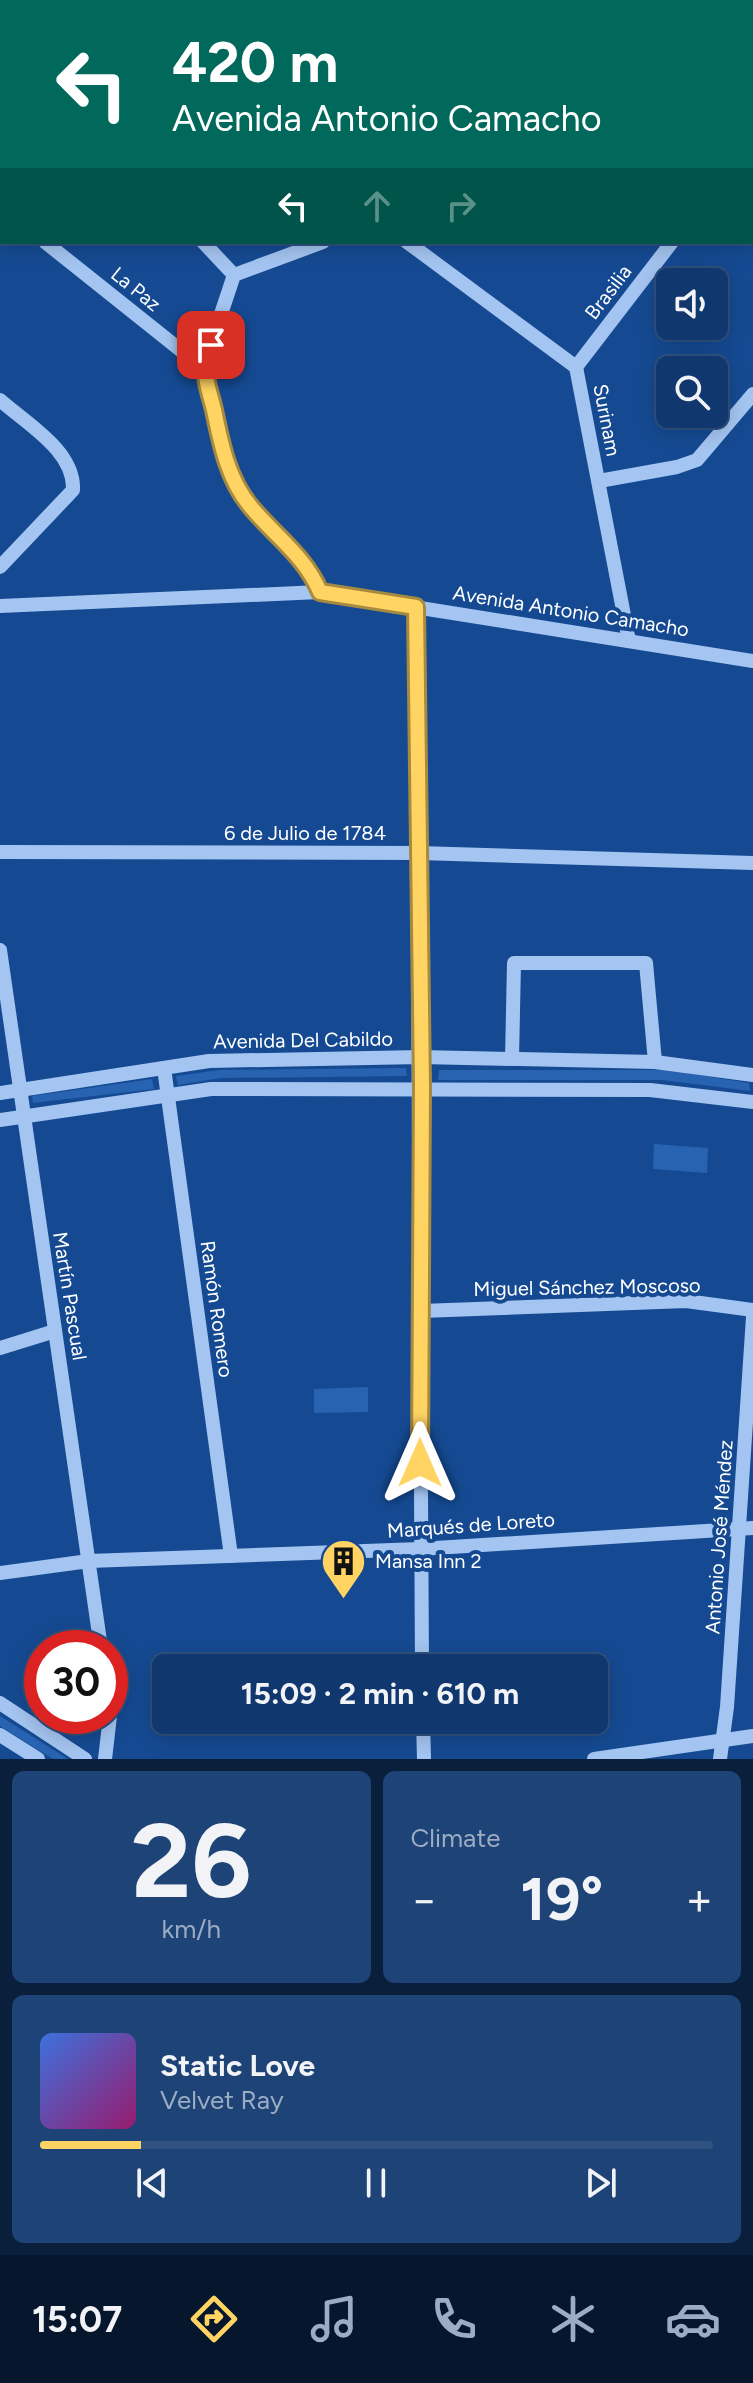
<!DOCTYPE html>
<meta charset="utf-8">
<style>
body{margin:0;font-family:Figtree,sans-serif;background:#1e4376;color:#f1f3f6;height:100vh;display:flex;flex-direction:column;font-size:30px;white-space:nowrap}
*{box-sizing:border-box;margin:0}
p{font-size:26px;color:#9cacc2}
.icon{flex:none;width:44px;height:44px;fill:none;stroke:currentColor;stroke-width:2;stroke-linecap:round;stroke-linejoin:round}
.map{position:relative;height:1759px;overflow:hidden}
.drawer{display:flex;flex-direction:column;gap:12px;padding:12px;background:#091f3c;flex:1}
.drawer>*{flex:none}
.guide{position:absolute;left:0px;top:0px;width:754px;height:244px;box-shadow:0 4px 20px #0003,0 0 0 2px #305281;background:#00695c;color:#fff;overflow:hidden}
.controls{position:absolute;left:656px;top:268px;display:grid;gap:16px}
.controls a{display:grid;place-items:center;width:72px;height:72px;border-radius:12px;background:#10386e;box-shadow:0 4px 20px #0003,0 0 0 2px #305281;font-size:40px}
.speed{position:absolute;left:24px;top:1630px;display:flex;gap:16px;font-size:40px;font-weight:700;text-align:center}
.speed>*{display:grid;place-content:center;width:104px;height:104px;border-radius:50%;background:#10386e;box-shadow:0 4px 20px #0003,0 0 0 2px #305281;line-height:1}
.speed .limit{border:12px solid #d22;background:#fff;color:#111}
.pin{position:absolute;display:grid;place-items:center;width:68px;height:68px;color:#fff;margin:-34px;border-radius:16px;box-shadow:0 4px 12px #0006}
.me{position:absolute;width:88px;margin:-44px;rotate:0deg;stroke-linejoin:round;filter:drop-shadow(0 0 6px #0008)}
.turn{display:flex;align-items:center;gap:28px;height:168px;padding:0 40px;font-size:36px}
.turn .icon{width:104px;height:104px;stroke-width:2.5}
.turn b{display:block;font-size:56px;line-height:68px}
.lanes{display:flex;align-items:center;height:76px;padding:0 40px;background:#0003;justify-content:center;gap:40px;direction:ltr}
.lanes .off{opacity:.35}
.big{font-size:60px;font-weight:700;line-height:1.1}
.drawer .widget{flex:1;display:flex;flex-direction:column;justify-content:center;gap:12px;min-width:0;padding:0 28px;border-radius:12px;background:#1e4376}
.drawer .dial{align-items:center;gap:0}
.dial b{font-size:104px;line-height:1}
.song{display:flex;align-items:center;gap:24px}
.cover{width:96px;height:96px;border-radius:12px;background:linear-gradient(135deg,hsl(220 70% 55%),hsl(320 70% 35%))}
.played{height:8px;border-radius:4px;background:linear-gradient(90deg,#ffd463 15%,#305281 15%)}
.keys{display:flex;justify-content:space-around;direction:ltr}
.heat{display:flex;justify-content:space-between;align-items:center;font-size:44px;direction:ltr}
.drawer .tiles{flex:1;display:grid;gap:12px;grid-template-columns:1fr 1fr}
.widget:last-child{grid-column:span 2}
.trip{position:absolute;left:152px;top:1654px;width:456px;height:80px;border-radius:12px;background:#10386e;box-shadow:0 4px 20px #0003,0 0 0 2px #305281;font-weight:700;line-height:80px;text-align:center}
.menu{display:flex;height:128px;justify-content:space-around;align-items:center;background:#06162c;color:#9cacc2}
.menu .icon{width:56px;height:56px}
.menu .selected{color:#ffd463}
.menu b{font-size:36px;color:#f1f3f6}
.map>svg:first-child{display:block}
</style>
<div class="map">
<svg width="753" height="1759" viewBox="0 0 753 1759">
<rect width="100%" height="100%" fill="#154a92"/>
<!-- green -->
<g fill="#2863b1">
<polygon points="406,1068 407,1076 220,1078 178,1085 176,1076 220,1070"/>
<polygon points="439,1070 666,1070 749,1083 750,1091 662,1080 438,1080"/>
<polygon points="152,1079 154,1089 33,1103 32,1096"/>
<polygon points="654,1144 708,1148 707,1173 653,1169"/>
<polygon points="368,1387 368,1412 314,1413 314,1389"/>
<polygon points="0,1716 68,1759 53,1759 0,1726"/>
</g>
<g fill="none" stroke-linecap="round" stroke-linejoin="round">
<!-- minor -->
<g stroke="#a4c5f1" stroke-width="14">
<polyline points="307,0 309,2"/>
<polyline points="529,0 532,2"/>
<polyline points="750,0 750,2"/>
<polyline points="18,2 20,0"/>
<polyline points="379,2 380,0"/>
<polyline points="752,14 753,21"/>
<polyline points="0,25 2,23"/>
<polyline points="752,138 753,137"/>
<polyline points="752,161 753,162"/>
<polyline points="0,185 2,189"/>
<polyline points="0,212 2,213"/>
<polyline points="45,242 203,368"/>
<polyline points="203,242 234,275"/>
<polyline points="407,242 576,367 629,641"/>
<polyline points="576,367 672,242"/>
<path d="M0 400C27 424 75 451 73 490L0 567"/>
<polyline points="599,481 677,467 697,460 753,394"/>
<polyline points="320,592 300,558 250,506 233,479 221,445 203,368 234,275 323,242"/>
<polyline points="0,606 320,592 753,661"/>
<polyline points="416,607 422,1668"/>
<polyline points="0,852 419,853 753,863"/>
<polyline points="0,950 101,1648"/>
<polyline points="512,1059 514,963 646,963 655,1062"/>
<polyline points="164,1068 231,1556"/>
<polyline points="0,1093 209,1061 421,1057 655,1062 753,1075"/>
<polyline points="0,1120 211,1089 650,1090 753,1102"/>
<polyline points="421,1311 686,1301 753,1310"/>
<polyline points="0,1348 55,1331"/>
<polyline points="0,1573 89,1561 420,1549 753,1528"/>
<polyline points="0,1703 85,1759"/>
<polyline points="423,1720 424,1759"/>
<polyline points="0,1735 38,1759"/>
<polyline points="105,1759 110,1716"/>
<polyline points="594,1759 753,1736"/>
<polyline points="720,1759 727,1707 753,1317"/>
</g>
</g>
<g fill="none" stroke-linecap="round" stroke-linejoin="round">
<defs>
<path id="route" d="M211 345C201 375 207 381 214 410 221 444 228 480 251 507 275 536 305 556 320 592L416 607 422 1087 420 1463"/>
</defs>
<!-- route casing -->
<use href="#route" stroke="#a68a40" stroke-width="20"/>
<!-- route -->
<use href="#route" stroke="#ffd463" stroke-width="14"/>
</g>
<!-- icons -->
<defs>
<symbol id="building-pin" viewBox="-11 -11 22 30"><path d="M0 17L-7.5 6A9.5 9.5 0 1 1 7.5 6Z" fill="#ffd463" stroke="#154a92"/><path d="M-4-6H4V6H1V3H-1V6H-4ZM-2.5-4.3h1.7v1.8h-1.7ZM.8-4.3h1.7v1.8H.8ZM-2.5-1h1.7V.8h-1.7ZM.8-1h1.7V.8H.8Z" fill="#111"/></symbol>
</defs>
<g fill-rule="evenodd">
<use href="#building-pin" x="318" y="1536" width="51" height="69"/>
</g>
<g text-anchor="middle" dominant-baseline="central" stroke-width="8" stroke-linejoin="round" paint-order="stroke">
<!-- street labels -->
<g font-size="20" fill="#fff" stroke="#154a92">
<text transform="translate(136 289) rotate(39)">La Paz</text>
<text transform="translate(608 292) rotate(-53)">Brasilia</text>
<text transform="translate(607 420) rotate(79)">Surinam</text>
<text transform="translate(571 611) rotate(9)">Avenida Antonio Camacho</text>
<text x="305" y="833">6 de Julio de 1784</text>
<text transform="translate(303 1040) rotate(-1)">Avenida Del Cabildo</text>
<text transform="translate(587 1287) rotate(-1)">Miguel Sánchez Moscoso</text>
<text transform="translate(70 1296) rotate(81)">Martín Pascual</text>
<text transform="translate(217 1309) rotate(82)">Ramón Romero</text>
<text transform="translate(471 1525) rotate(-4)">Marqués de Loreto</text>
<text transform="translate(719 1537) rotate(-86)">Antonio José Méndez</text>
</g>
<!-- poi labels -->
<g font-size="20" fill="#fff" stroke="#154a92" text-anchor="start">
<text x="375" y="1561">Mansa Inn 2</text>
</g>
</g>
</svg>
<div class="controls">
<a><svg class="icon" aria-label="sound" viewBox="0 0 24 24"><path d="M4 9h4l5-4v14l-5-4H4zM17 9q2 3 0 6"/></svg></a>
<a><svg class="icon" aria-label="search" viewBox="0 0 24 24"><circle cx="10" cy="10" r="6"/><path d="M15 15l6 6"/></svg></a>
</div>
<div class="speed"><div class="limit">30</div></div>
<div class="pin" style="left:211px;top:345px;background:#d93025"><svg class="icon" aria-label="arrive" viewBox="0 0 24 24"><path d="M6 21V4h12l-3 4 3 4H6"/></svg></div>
<svg class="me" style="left:420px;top:1463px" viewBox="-20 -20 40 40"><path d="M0-17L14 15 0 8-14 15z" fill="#ffd463" stroke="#fff" stroke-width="4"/></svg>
<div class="trip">15:09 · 2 min · 610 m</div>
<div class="guide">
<div class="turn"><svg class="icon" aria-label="left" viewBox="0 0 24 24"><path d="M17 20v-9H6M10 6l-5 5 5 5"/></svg><div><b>420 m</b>Avenida Antonio Camacho</div></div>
<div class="lanes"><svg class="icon" aria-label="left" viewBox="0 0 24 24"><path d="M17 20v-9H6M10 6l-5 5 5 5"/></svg><svg class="icon off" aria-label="ahead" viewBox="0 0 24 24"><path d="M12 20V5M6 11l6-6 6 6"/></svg><svg class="icon off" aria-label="right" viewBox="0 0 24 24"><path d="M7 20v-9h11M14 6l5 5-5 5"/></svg></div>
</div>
</div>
<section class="drawer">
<div class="tiles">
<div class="widget dial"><b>26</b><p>km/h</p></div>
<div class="widget"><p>Climate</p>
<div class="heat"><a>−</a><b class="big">19°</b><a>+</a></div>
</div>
<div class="widget">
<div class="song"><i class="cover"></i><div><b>Static Love</b><p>Velvet Ray</p></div></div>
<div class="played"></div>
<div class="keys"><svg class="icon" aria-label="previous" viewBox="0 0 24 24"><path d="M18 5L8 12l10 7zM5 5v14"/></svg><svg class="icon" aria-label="pause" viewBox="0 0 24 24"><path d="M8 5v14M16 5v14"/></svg><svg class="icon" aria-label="next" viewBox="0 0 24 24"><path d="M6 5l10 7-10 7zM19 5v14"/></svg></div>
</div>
</div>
</section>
<nav class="menu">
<b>15:07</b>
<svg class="icon selected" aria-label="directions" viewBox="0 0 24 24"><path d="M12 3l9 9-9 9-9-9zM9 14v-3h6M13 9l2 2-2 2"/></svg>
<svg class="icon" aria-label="music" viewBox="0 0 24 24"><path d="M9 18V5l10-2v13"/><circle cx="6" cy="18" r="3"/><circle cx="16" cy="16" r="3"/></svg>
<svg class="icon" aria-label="phone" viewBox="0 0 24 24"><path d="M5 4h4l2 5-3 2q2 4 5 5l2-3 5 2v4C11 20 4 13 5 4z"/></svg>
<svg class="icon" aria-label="climate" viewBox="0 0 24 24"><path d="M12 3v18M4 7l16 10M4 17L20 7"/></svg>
<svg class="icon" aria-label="car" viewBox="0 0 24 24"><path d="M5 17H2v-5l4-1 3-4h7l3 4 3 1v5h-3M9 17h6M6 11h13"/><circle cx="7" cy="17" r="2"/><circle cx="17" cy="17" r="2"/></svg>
</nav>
